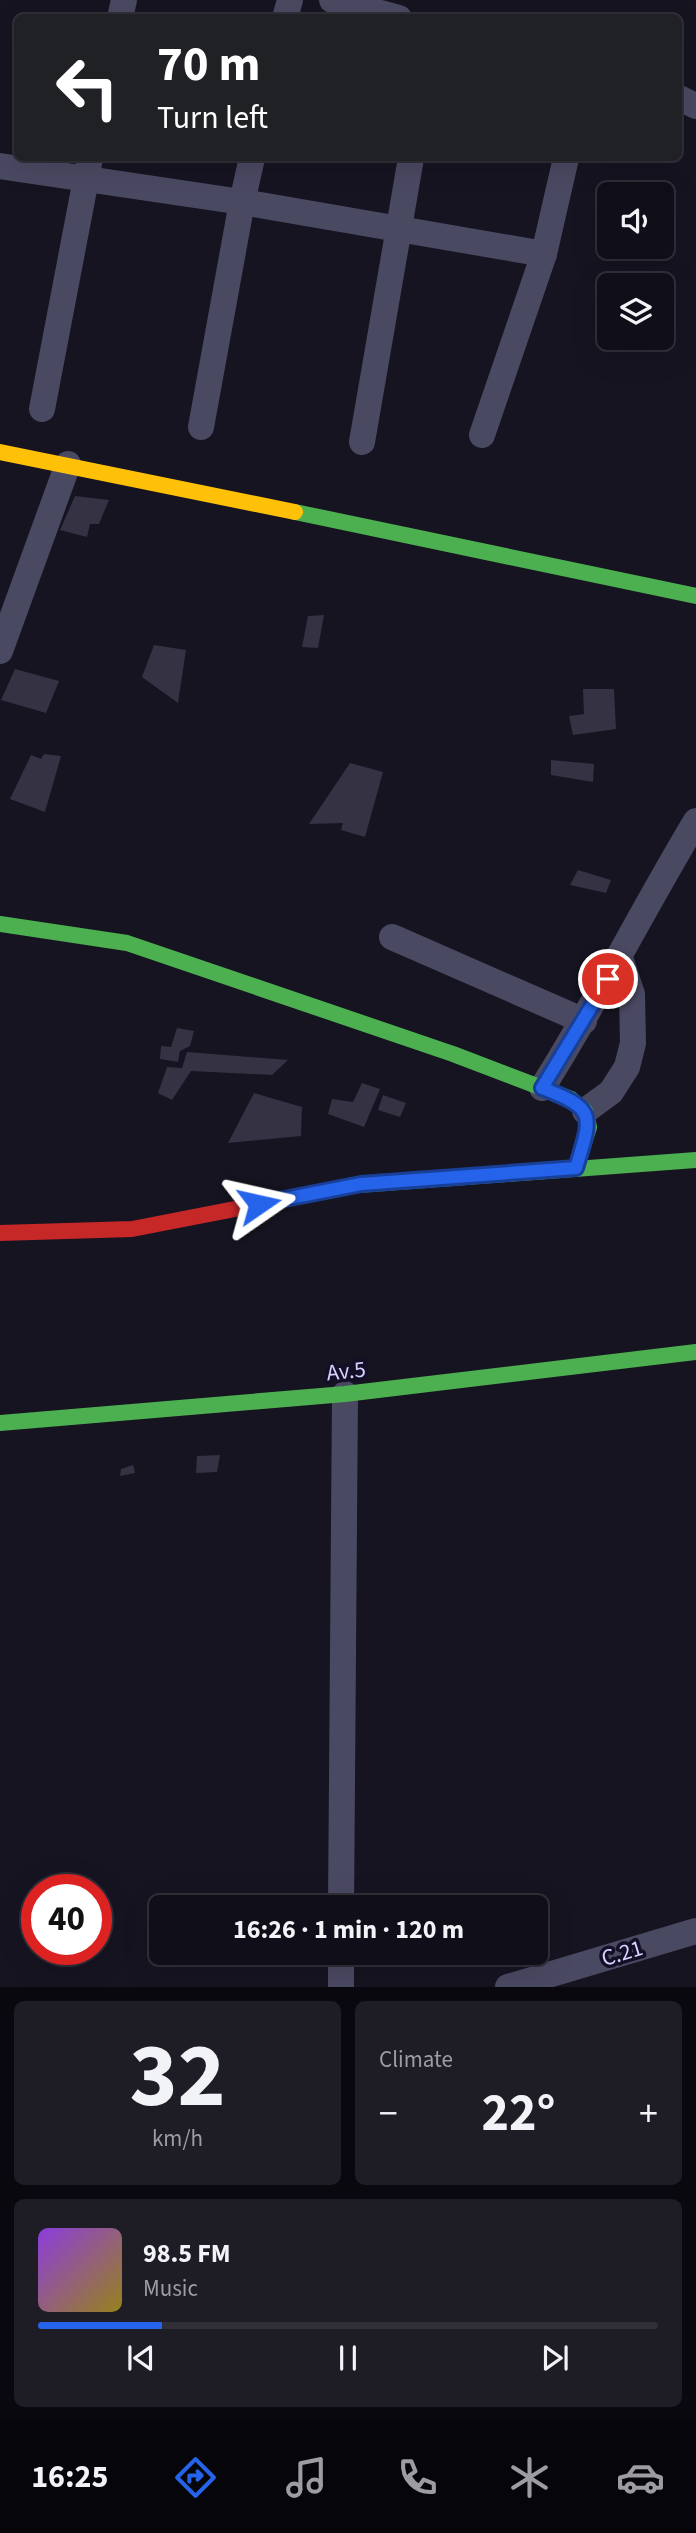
<!DOCTYPE html>
<meta charset="utf-8">
<style>
body{margin:0;font-family:"Source Sans 3",sans-serif;background:#1e1d26;color:#f1f3f6;height:100vh;display:flex;flex-direction:column;font-size:26px;white-space:nowrap}
*{box-sizing:border-box;margin:0}
p{font-size:23px;color:#9c9ca2}
.icon{flex:none;width:38px;height:38px;fill:none;stroke:currentColor;stroke-width:2;stroke-linecap:round;stroke-linejoin:round}
.map{position:relative;height:1987px;overflow:hidden}
.sheet{display:flex;flex-direction:column;gap:14px;padding:14px;background:#09080e;flex:1}
.sheet>*{flex:none}
.hud{position:absolute;left:14px;top:14px;width:668px;height:147px;border-radius:10px;box-shadow:0 7px 28px #0002,0 0 0 2px #302f38;background:#202124;color:#fff;overflow:hidden}
.buttons{position:absolute;left:597px;top:182px;display:grid;gap:14px}
.buttons a{display:grid;place-items:center;width:77px;height:77px;border-radius:10px;background:#100f19;box-shadow:0 7px 28px #0002,0 0 0 2px #302f38;font-size:35px}
.speed{position:absolute;left:21px;top:1874px;display:flex;gap:14px;font-size:35px;font-weight:700;text-align:center}
.speed>*{display:grid;place-content:center;width:91px;height:91px;border-radius:50%;background:#100f19;box-shadow:0 7px 28px #0002,0 0 0 2px #302f38;line-height:1}
.speed .limit{border:10px solid #d22;background:#fff;color:#111}
.pin{position:absolute;display:grid;place-items:center;width:60px;height:60px;color:#fff;margin:-30px;border:4px solid #fff;border-radius:50%;box-shadow:0 2px 7px #0007}
.me{position:absolute;width:77px;margin:-38px;rotate:79deg;stroke-linejoin:round;filter:drop-shadow(0 0 5px #0008)}
.turn{display:flex;align-items:center;gap:24px;height:147px;padding:0 28px;font-size:32px}
.turn .icon{width:91px;height:91px;stroke-width:2.5}
.turn b{display:block;font-size:49px;line-height:60px}
.big{font-size:52px;font-weight:700;line-height:1.1}
.sheet .widget{flex:1;display:flex;flex-direction:column;justify-content:center;gap:10px;min-width:0;padding:0 24px;border-radius:10px;background:#1e1d26}
.sheet .dial{align-items:center;gap:0}
.dial b{font-size:91px;line-height:1}
.song{display:flex;align-items:center;gap:21px}
.cover{width:84px;height:84px;border-radius:10px;background:linear-gradient(135deg,hsl(270 70% 55%),hsl(50 70% 35%))}
.played{height:7px;border-radius:4px;background:linear-gradient(90deg,#2563eb 20%,#302f38 20%)}
.keys{display:flex;justify-content:space-around;direction:ltr}
.heat{display:flex;justify-content:space-between;align-items:center;font-size:38px;direction:ltr}
.sheet .tiles{flex:1;display:grid;gap:14px;grid-template-columns:1fr 1fr}
.widget:last-child{grid-column:span 2}
.trip{position:absolute;left:149px;top:1895px;width:399px;height:70px;border-radius:10px;background:#100f19;box-shadow:0 7px 28px #0002,0 0 0 2px #302f38;font-weight:700;line-height:70px;text-align:center}
.dock{display:flex;height:112px;justify-content:space-around;align-items:center;background:#06060a;color:#9c9ca2}
.dock .icon{width:49px;height:49px}
.dock .on{color:#2563eb}
.dock b{font-size:32px;color:#f1f3f6}
.map>svg:first-child{display:block}
</style>
<div class="map">
<svg width="696" height="1987" viewBox="0 0 696 1987">
<rect width="100%" height="100%" fill="#161421"/>
<!-- building -->
<g fill="#343243">
<polygon points="75,496 109,500 99,524 90,524 87,537 60,530"/>
<polygon points="324,615 318,648 302,647 308,616"/>
<polygon points="154,645 186,650 178,703 142,677"/>
<polygon points="15,669 59,681 46,713 1,700"/>
<polygon points="583,689 614,689 616,729 573,735 569,716 584,714"/>
<polygon points="44,754 61,756 45,812 10,799 31,755 41,759"/>
<polygon points="551,760 594,764 593,782 551,775"/>
<polygon points="350,763 383,772 365,837 341,830 343,823 309,824"/>
<polygon points="578,870 611,880 606,893 570,885"/>
<polygon points="177,1028 194,1031 190,1046 180,1051 178,1062 160,1059 161,1046 171,1047"/>
<polygon points="187,1052 288,1060 272,1075 191,1071 172,1100 158,1093 167,1067 182,1068"/>
<polygon points="362,1083 380,1089 364,1127 328,1114 332,1099 353,1102"/>
<polygon points="254,1093 302,1107 301,1136 228,1143"/>
<polygon points="383,1095 406,1103 400,1117 378,1110"/>
<polygon points="220,1455 217,1472 196,1473 197,1456"/>
<polygon points="133,1465 135,1473 120,1476 121,1469"/>
</g>
<g fill="none" stroke-linecap="round" stroke-linejoin="round">
<!-- street -->
<g stroke="#4a4962" stroke-width="26">
<polyline points="332,0 399,18"/>
<polyline points="120,18 124,0"/>
<polyline points="285,18 290,0"/>
<polyline points="679,98 696,106"/>
<polyline points="0,166 242,202 544,254"/>
<polyline points="42,409 90,158"/>
<polyline points="201,427 242,202 252,158"/>
<polyline points="482,435 544,254 566,158"/>
<polyline points="362,442 411,158"/>
<polyline points="0,651 68,464"/>
<polyline points="392,937 584,1021"/>
<path d="M542 1088C597 1001 643 909 696 821"/>
<polyline points="585,1111 611,1092 627,1067 633,1043 632,994 620,958"/>
<polyline points="341,1908 345,1394"/>
<polyline points="341,1987 341,1953"/>
<polyline points="508,1987 696,1931"/>
</g>
<!-- fast -->
<g stroke="#4caf50" stroke-width="16">
<polyline points="295,512 696,596"/>
<polyline points="0,924 127,943 453,1054 571,1099 585,1111 589,1127 576,1168"/>
<polyline points="358,1185 696,1160"/>
<polyline points="0,1423 345,1394 696,1352"/>
</g>
<!-- slow -->
<polyline stroke="#ffc107" stroke-width="16" points="0,452 295,512"/>
<!-- jam -->
<polyline stroke="#c62828" stroke-width="16" points="0,1233 132,1229 358,1185"/>
</g>
<g fill="none" stroke-linecap="round" stroke-linejoin="round">
<defs>
<path id="route" d="M259 1204 361 1184 576 1168C592 1115 597 1109 542 1088L608 979"/>
</defs>
<!-- route casing -->
<use href="#route" stroke="#184099" stroke-width="18"/>
<!-- route -->
<use href="#route" stroke="#2563eb" stroke-width="12"/>
</g>
<g text-anchor="middle" dominant-baseline="central" stroke-width="7" stroke-linejoin="round" paint-order="stroke">
<!-- street labels -->
<g font-size="23" fill="#d9d4ff" stroke="#130f26">
<text transform="translate(346 1371) rotate(-6)">Av.5</text>
<text transform="translate(622 1953) rotate(-17)">C.21</text>
</g>
</g>
</svg>
<div class="buttons">
<a><svg class="icon" aria-label="sound" viewBox="0 0 24 24"><path d="M4 9h4l5-4v14l-5-4H4zM17 9q2 3 0 6"/></svg></a>
<a><svg class="icon" aria-label="layers" viewBox="0 0 24 24"><path d="M12 4l9 5-9 5-9-5zM3 14l9 5 9-5"/></svg></a>
</div>
<div class="speed"><div class="limit">40</div></div>
<div class="pin" style="left:608px;top:979px;background:#d93025"><svg class="icon" aria-label="arrive" viewBox="0 0 24 24"><path d="M6 21V4h12l-3 4 3 4H6"/></svg></div>
<svg class="me" style="left:259px;top:1204px" viewBox="-20 -20 40 40"><path d="M0-17L14 15 0 8-14 15z" fill="#2563eb" stroke="#fff" stroke-width="4"/></svg>
<div class="trip">16:26 · 1 min · 120 m</div>
<div class="hud">
<div class="turn"><svg class="icon" aria-label="left" viewBox="0 0 24 24"><path d="M17 20v-9H6M10 6l-5 5 5 5"/></svg><div><b>70 m</b>Turn left</div></div>
</div>
</div>
<section class="sheet">
<div class="tiles">
<div class="widget dial"><b>32</b><p>km/h</p></div>
<div class="widget"><p>Climate</p>
<div class="heat"><a>−</a><b class="big">22°</b><a>+</a></div>
</div>
<div class="widget">
<div class="song"><i class="cover"></i><div><b>98.5 FM</b><p>Music</p></div></div>
<div class="played"></div>
<div class="keys"><svg class="icon" aria-label="previous" viewBox="0 0 24 24"><path d="M18 5L8 12l10 7zM5 5v14"/></svg><svg class="icon" aria-label="pause" viewBox="0 0 24 24"><path d="M8 5v14M16 5v14"/></svg><svg class="icon" aria-label="next" viewBox="0 0 24 24"><path d="M6 5l10 7-10 7zM19 5v14"/></svg></div>
</div>
</div>
</section>
<nav class="dock">
<b>16:25</b>
<svg class="icon on" aria-label="directions" viewBox="0 0 24 24"><path d="M12 3l9 9-9 9-9-9zM9 14v-3h6M13 9l2 2-2 2"/></svg>
<svg class="icon" aria-label="music" viewBox="0 0 24 24"><path d="M9 18V5l10-2v13"/><circle cx="6" cy="18" r="3"/><circle cx="16" cy="16" r="3"/></svg>
<svg class="icon" aria-label="phone" viewBox="0 0 24 24"><path d="M5 4h4l2 5-3 2q2 4 5 5l2-3 5 2v4C11 20 4 13 5 4z"/></svg>
<svg class="icon" aria-label="climate" viewBox="0 0 24 24"><path d="M12 3v18M4 7l16 10M4 17L20 7"/></svg>
<svg class="icon" aria-label="car" viewBox="0 0 24 24"><path d="M5 17H2v-5l4-1 3-4h7l3 4 3 1v5h-3M9 17h6M6 11h13"/><circle cx="7" cy="17" r="2"/><circle cx="17" cy="17" r="2"/></svg>
</nav>
